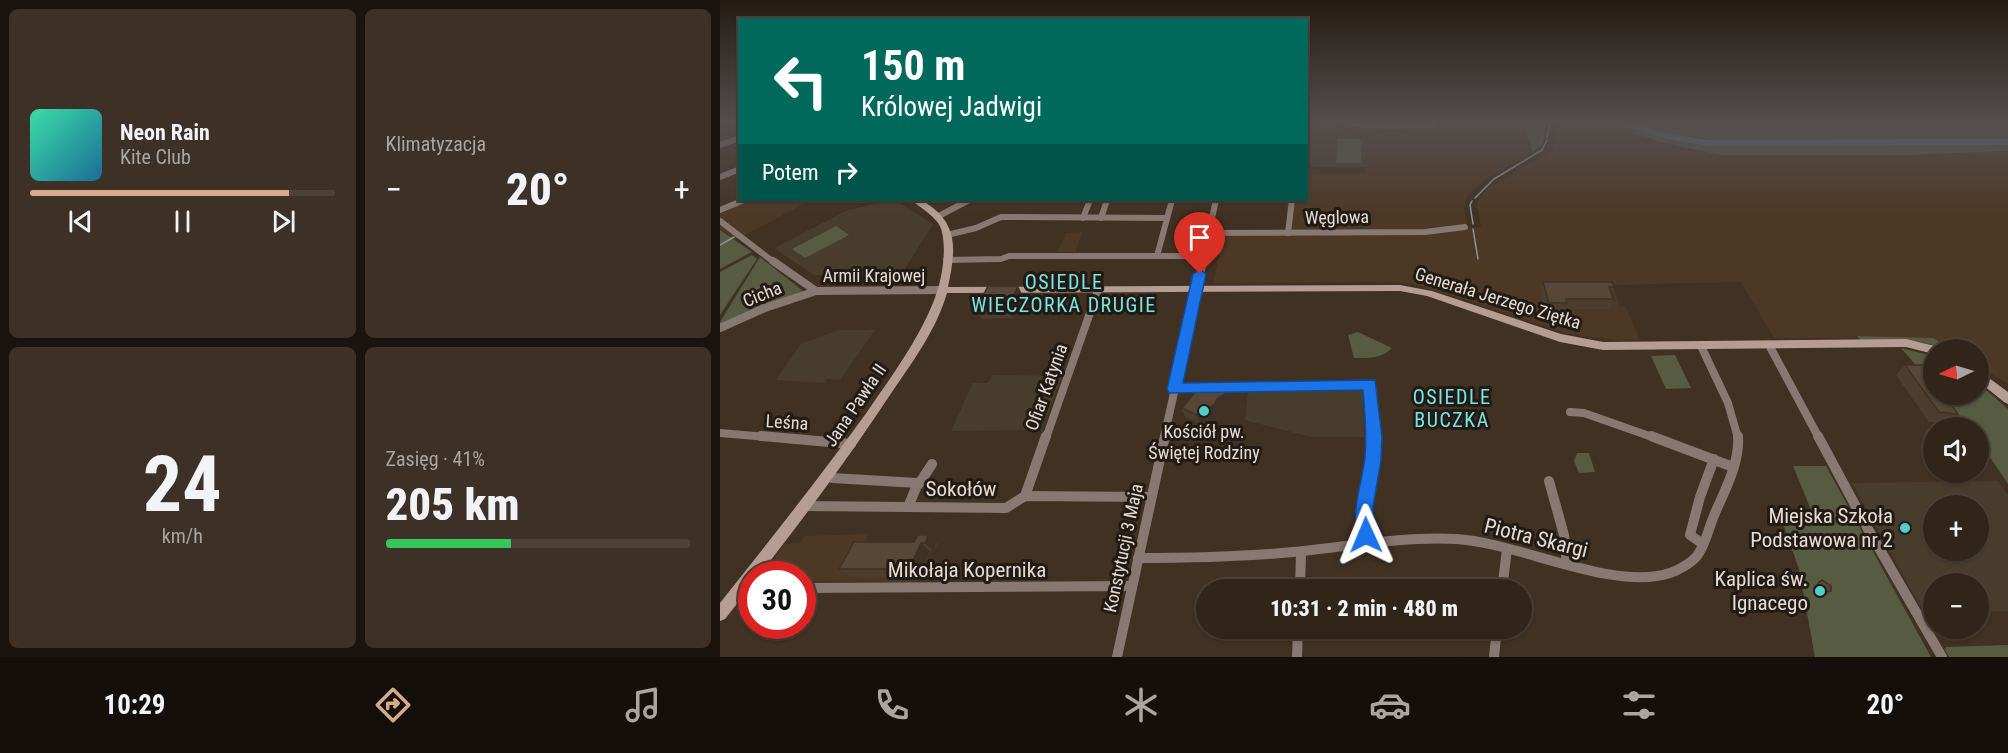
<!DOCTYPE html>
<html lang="pl">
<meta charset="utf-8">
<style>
body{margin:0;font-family:"Roboto Condensed",sans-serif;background:#3d3127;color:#f1f3f6;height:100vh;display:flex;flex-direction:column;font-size:22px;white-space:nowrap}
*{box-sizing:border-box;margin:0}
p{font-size:20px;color:#a8a5a2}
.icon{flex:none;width:33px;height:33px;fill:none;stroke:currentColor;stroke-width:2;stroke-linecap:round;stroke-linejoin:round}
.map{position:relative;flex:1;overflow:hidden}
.sheet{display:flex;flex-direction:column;gap:9px;padding:9px;background:#1b140e;width:720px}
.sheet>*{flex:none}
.guide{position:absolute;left:18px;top:18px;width:570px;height:183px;border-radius:0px;box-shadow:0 2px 4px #0004,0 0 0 2px #4c4239;background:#00695c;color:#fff;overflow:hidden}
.needle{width:39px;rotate:265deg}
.tools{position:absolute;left:1203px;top:339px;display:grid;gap:12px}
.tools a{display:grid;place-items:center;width:66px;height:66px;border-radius:50%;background:#31251a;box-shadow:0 2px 4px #0004,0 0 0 2px #4c4239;font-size:30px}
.speed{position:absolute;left:18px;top:561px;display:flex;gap:12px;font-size:30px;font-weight:700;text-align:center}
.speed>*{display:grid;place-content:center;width:78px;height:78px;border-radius:50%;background:#31251a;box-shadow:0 2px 4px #0004,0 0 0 2px #4c4239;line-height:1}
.speed .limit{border:9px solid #d22;background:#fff;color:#111}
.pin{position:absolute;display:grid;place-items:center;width:51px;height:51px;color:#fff;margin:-62px -26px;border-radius:50% 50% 50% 0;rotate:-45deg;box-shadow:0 0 6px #0007}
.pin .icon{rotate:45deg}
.me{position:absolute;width:66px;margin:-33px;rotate:359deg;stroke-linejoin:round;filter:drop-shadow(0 0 4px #0008)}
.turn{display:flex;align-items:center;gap:21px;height:126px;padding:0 24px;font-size:27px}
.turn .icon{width:78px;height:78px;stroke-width:2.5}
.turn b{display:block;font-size:42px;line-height:51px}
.then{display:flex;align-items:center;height:57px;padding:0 24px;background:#0003;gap:12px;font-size:22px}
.big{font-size:45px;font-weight:800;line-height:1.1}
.sheet .card{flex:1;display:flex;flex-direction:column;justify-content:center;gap:9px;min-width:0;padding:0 21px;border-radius:9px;background:#3d3127}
.sheet .dial{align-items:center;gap:0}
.dial b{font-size:78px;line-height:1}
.song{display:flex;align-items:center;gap:18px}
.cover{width:72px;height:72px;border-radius:9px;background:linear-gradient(135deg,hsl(160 70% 55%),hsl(200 70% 35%))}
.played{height:6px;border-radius:3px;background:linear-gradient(90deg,#d6ab8b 85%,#4c4239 85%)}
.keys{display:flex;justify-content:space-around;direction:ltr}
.heat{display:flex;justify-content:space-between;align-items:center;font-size:33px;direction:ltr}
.charge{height:9px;border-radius:4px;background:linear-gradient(90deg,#34c759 41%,#4c4239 0)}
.sheet .tiles{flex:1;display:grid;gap:9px;grid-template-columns:repeat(2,1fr)}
.trip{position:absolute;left:476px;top:579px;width:336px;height:60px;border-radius:30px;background:#31251a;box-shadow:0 2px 4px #0004,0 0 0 2px #4c4239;font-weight:800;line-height:60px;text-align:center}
.menu{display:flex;height:96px;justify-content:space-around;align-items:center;background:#140f0a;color:#a8a5a2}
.menu .icon{width:42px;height:42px}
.menu .current{color:#d6ab8b}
.menu b{font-size:27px;color:#f1f3f6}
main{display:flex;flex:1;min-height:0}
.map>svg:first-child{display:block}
</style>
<main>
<section class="sheet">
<div class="tiles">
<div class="card">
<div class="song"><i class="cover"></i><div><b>Neon Rain</b><p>Kite Club</p></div></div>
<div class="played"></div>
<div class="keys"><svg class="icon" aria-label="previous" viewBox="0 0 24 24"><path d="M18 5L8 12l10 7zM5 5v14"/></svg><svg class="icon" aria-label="pause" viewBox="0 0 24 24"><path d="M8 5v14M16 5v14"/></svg><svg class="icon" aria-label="next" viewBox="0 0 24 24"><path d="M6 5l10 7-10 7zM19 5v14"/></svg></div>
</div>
<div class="card"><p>Klimatyzacja</p>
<div class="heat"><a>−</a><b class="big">20°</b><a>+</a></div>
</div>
<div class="card dial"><b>24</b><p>km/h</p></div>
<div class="card"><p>Zasięg · 41%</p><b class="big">205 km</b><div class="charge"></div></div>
</div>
</section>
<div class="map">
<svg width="1288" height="657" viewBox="0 0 1288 657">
<rect width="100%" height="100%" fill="#413122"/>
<!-- built -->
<g fill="#4d3825">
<polygon points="799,123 810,140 812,153 766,179 748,195 744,207 748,224 702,229 565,230 568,200 586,200 587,174 645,173 644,140 636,124"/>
<polygon points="838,123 886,123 940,142 1001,155 1188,155 1288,151 1288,384 1259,366 1258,350 1232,349 1213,338 1054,338 1021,282 893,285 900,307 906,307 920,340 894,340 844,333 734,296 692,284 668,282 493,283 504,235 702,234 761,227 757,203 761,197 767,189 833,149"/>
<polygon points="24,200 92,200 15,240 0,230 0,209"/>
<polygon points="363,232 355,252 338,252 346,233"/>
<polygon points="148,534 142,549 201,542 218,543 214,552 211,552 197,582 83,581 82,574 45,574 64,544 80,543 84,536"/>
</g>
<!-- education -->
<g fill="#483d2d" fill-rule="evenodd">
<polygon points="587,123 612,123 644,140 645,167 587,167"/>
<polygon points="170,200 174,200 213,224 181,275 94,275 54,248 126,211"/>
<polygon points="118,330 155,330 120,380 107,379 105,383 56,380 81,344"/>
<polygon points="272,375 342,376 321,430 231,431 253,383 268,383"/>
<polygon points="643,389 644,437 591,437 525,420 528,391"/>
<path d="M1278 481 1288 495V611L1259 612 1258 584H1214L1213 613H1204L1132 483ZM1214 506H1258V550H1214Z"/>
</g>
<!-- green -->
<g fill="#565b41">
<polygon points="799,123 826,123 823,144 812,153 810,140"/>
<polygon points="886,123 902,123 944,136 1012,145 1288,144 1288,151 1188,155 1001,155 940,142"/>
<polygon points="911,123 1288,123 1288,141 1000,141 952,134"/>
<polygon points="617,139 642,139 641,163 616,163"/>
<polygon points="116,226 129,235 85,258 72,249"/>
<polygon points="0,230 32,252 0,269"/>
<polygon points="32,255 37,259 0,315 0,272"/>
<polygon points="40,257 83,291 0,324 0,322"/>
<path d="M638 332 672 348C661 359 649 358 634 358L628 335Z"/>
<polygon points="1137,336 1213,338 1232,349 1190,340 1140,340"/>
<polygon points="1181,348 1213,356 1213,385"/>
<polygon points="955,355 971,388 946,389 931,356"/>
<polygon points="1259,384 1288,409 1288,484 1259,441 1258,428 1248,427 1221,395 1258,394"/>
<polygon points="857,453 869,453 875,472 859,473 854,461"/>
<polygon points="1073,466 1106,466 1211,657 1095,657 1079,569 1062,521 1096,522"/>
<polygon points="1288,645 1288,657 1229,657 1225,650 1226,647"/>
</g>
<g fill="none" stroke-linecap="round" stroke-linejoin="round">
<!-- stream -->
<g stroke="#8897a4" stroke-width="1.5">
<polyline points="827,138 830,123"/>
<polyline points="755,198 774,179 822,150 827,140"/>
<polyline points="752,201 750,205 753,224"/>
<polyline points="753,229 758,259"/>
<polyline points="0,245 14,237"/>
</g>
<!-- river -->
<polygon fill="#5f7a91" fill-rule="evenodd" points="900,123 913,123 953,134 988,140 1288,139 1288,145 988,146 952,140 901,125"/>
<!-- street-far2 -->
<g stroke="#877871" stroke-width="6">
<polyline points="628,123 665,126 712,125 711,123"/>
<polyline points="0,145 20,138"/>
<polyline points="0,177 20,169"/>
<polyline points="0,210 24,200"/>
<polyline points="217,217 249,200"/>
<polyline points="363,218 370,200"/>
<polyline points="381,218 387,200"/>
<polyline points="0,221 55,263"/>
<polyline points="489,233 705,232 745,227"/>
<polyline points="568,233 572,200"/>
<polyline points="227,235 256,228 281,217 447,218"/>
<polyline points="437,256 452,200"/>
<polyline points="226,260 281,259 289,256 484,256"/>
<polyline points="482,263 496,200"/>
</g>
<!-- street-far1 -->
<g stroke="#877871" stroke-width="8">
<polyline points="53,261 96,291 222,290"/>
<polyline points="0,328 45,308 96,291"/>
<polyline points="1049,345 1099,438"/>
<polyline points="981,346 1008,403 1018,438"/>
<polyline points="454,389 650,384 654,438"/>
<polyline points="850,412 864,413 935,438"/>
<polyline points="0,433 59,438"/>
<polyline points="326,438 378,290"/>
<polyline points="444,438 483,261"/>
</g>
<!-- street -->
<g stroke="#877871" stroke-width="10">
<polyline points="41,436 131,444"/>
<polyline points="931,436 1013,467"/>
<polyline points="1098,436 1148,529 1222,657"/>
<polyline points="112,478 198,483 188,507"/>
<polyline points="829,481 844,535 847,564"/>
<polyline points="199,484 212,464"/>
<polyline points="305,496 326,436"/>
<polyline points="84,506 286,508 305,496 431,497"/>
<polyline points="647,544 646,512 654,436"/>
<polyline points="983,544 970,535 980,497 994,459"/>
<path d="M418 558C470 558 521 557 573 552 626 547 682 536 736 539 797 542 893 592 950 573 959 570 971 563 977 556 985 545 988 531 993 518 1003 493 1020 465 1018 436"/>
<polyline points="82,588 412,586"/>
<polyline points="580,590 581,552"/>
<polyline points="782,590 787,549"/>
<polyline points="397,657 445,436"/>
<polyline points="577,657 578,628"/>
<polyline points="774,657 777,628"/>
</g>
<!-- secondary -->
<g fill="#b59d93" fill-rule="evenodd">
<path d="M192 200C201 199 205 202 213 208 240 229 234 257 228 287L680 285 712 291 841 334 883 342 1186 339 1215 346 1220 350H1214V354L1186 347 883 350 840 342 707 296 680 291 227 293C217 328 194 360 174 389 132 453 87 514 40 574H32V585L5 619 0 621V603C50 540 100 477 147 412 171 377 197 342 213 303 221 284 227 254 222 232 219 217 202 210 192 200Z"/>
<polygon points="1258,370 1288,392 1288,404 1284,402 1258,381"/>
</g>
</g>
<!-- wall -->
<g fill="#4c3d2f">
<polygon points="823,282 894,287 892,294 893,299 890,309 846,309 844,313 826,313 821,292"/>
<polygon points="303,296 293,318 262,319 256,309"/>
<polygon points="1185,365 1238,414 1229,423 1209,422 1176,375"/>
<polygon points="506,393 508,402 499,408 496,415 480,424 465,417 462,408"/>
<polygon points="205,535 216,545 213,551 210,551 198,577 130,577 119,569 194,542"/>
<polygon points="1098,583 1111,591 1106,595 1098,595 1094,592 1093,587"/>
</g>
<!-- shaded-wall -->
<g fill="#3e3226">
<polygon points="298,286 303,296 293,318 288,308"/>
<polygon points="506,393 508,402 499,408 496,415 480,424 477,415 497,399"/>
<polygon points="208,536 216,545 213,551 205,543"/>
<polygon points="201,543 210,551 198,577 189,569"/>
</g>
<!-- building -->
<g fill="#584737" stroke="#3e3226" stroke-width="1.5">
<polygon points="823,282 892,282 894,287 889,287 893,299 846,299 847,303 829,303"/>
<polygon points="268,286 298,286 288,308 256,309"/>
<polygon points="1185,365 1202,365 1214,380 1214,394 1224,394 1238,414 1219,412"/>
<polygon points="491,386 499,387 506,393 497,399 494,405 477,415 462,408 479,388"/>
<polygon points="198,535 205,535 208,536 205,543 201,543 189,569 119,569 134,542 194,542"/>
<polygon points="1102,580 1111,586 1111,591 1103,591 1099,588 1098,583"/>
<polygon points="739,656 739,657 701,657"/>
</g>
<!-- sky -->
<linearGradient id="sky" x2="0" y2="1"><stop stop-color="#241b13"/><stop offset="0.57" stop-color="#544e4f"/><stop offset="1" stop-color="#544e4f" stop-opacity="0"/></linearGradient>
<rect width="1288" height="215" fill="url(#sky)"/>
<!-- route -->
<path fill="#1a73e8" stroke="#114b97" stroke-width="1.5" d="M480 269 486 274 463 383 655 380 662 437 661 460 653 507 654 535 652 541 646 543 640 541C628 515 643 483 645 456 647 434 645 412 643 390L449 393 447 389 473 274Z"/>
<!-- markers -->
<g fill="#53cdcb" stroke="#221a14" stroke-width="2">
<circle cx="484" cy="411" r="6"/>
<circle cx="1185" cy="528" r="6"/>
<circle cx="1100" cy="591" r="6"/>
</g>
<g text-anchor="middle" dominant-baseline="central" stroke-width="6" stroke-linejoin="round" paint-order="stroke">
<!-- street labels -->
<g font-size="18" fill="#e6dbd2" stroke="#221a14">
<text transform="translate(617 217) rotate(-1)">Węglowa</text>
<text x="154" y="275">Armii Krajowej</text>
<text transform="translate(42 294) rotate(-22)">Cicha</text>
<text transform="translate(778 298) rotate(17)">Generała Jerzego Ziętka</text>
<text transform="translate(326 387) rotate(-70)">Ofiar Katynia</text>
<text transform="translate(135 405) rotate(-56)">Jana Pawła II</text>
<text transform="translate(67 422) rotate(4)">Leśna</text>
<text transform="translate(403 548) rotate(-78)">Konstytucji 3 Maja</text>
</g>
<!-- poi labels -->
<g font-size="18" fill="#e6dbd2" stroke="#221a14">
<text x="484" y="431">Kościół pw.<tspan x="484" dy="21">Świętej Rodziny</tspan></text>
</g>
<!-- neighbourhood labels -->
<g font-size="20" letter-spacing="1.5" fill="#78e4e2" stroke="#221a14">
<text x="344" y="282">OSIEDLE<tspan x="344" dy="23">WIECZORKA DRUGIE</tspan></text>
<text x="732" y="397">OSIEDLE<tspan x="732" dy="23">BUCZKA</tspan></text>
</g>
<!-- near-street labels -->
<g font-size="21" fill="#e6dbd2" stroke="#221a14">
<text x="241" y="489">Sokołów</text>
<text transform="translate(816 538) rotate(14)">Piotra Skargi</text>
<text x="247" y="570">Mikołaja Kopernika</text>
</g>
<!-- near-poi labels -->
<g font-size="21" fill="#e6dbd2" stroke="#221a14" text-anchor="end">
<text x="1173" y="516">Miejska Szkoła<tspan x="1173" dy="24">Podstawowa nr 2</tspan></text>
<text x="1088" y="579">Kaplica św.<tspan x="1088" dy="24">Ignacego</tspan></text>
</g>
</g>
</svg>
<div class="tools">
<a><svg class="needle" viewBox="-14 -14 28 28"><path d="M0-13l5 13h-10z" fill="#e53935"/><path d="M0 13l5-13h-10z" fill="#a8a5a2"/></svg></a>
<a><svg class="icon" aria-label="sound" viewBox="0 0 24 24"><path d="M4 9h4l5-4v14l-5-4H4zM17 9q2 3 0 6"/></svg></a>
<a>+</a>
<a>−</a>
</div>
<div class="speed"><div class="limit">30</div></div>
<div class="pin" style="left:480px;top:274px;background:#d93025"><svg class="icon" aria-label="arrive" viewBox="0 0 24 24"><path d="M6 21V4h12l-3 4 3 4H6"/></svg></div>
<svg class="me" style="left:646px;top:535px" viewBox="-20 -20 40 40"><path d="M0-17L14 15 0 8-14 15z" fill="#1a73e8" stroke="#fff" stroke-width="4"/></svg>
<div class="trip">10:31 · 2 min · 480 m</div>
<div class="guide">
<div class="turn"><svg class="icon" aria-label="left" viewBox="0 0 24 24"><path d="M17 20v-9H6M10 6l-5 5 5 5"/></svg><div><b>150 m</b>Królowej Jadwigi</div></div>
<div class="then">Potem<svg class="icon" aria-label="right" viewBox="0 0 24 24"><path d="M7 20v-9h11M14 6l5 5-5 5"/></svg></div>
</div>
</div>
</main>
<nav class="menu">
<b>10:29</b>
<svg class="icon current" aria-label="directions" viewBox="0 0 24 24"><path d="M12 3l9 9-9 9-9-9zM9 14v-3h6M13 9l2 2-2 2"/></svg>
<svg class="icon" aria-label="music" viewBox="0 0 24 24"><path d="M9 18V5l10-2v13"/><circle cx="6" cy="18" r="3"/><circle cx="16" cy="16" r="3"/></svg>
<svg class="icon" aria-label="phone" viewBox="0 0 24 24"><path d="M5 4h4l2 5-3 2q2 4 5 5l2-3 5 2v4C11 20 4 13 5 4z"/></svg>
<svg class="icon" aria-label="climate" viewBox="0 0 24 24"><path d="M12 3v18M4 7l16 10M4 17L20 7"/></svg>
<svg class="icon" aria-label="car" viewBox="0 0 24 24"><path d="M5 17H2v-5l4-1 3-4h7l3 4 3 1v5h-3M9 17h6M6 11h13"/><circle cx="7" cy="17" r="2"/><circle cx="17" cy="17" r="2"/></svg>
<svg class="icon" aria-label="filters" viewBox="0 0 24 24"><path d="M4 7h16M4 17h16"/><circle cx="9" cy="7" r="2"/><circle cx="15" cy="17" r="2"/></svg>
<b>20°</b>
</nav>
